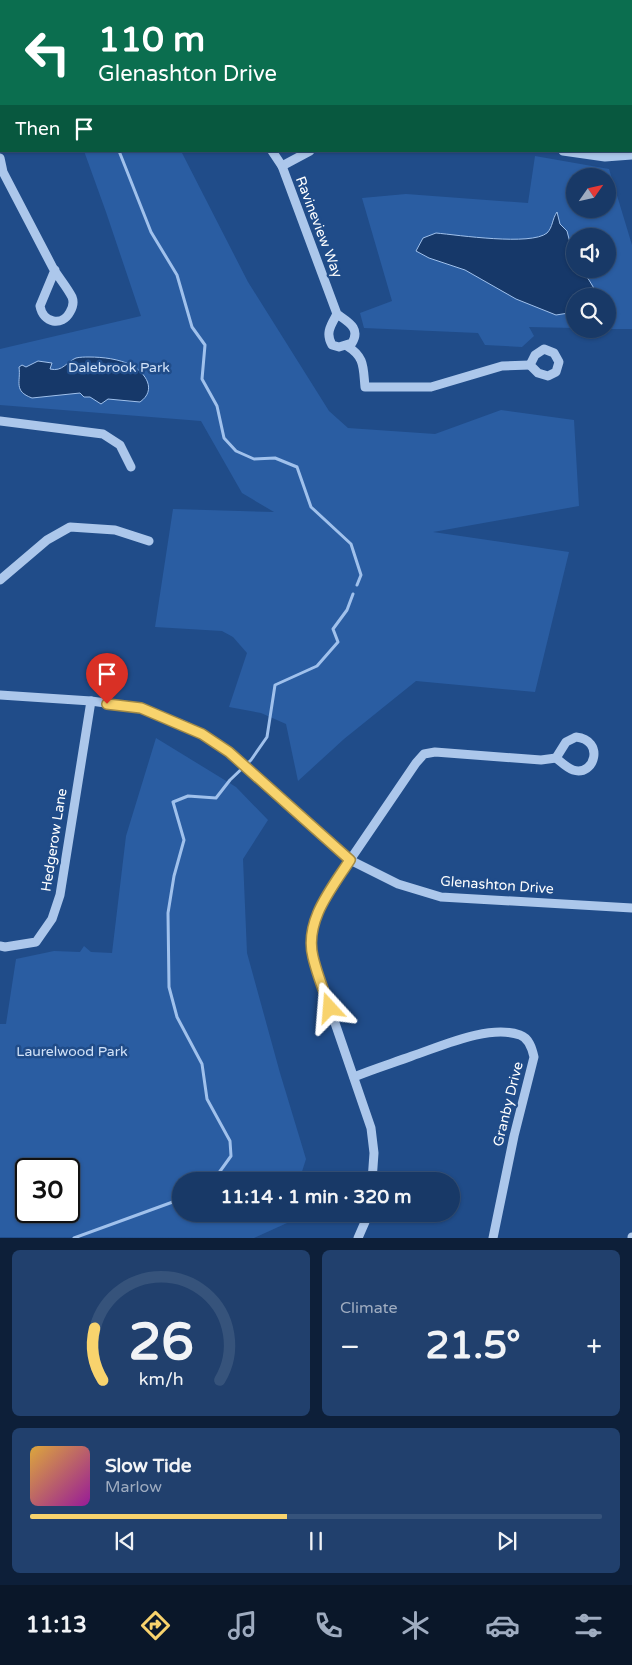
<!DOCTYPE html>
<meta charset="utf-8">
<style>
body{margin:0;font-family:"Varela Round",sans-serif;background:#21406d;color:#f1f3f6;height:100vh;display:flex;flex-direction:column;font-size:19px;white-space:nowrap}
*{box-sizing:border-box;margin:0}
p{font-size:16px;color:#9facc0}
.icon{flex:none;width:28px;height:28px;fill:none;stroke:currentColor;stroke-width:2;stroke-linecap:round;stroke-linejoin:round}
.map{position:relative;height:1238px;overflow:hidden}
.sheet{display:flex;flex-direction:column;gap:12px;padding:12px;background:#0d1f39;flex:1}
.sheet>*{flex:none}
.guide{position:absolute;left:0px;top:0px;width:632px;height:152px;box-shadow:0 1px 4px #0004,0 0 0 1px #36537b;background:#0b6e4f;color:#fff;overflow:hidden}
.needle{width:32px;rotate:56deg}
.tools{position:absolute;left:566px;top:168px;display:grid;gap:10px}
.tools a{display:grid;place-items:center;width:50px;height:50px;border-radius:50%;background:#183967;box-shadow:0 1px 4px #0004,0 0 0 1px #36537b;font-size:25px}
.speed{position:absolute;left:15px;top:1158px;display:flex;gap:10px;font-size:25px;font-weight:700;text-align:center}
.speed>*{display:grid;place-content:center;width:65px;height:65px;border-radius:50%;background:#183967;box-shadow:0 1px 4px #0004,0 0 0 1px #36537b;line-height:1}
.speed .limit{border:2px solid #111;border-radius:8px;background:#fff;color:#111}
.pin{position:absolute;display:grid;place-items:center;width:42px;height:42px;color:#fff;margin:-51px -21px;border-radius:50% 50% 50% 0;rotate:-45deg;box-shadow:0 0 5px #0007}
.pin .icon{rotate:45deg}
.me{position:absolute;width:55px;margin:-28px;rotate:341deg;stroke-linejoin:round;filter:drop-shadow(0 0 4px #0008)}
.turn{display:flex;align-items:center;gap:18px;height:105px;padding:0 15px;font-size:22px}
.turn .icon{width:65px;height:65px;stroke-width:2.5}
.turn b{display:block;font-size:35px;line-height:42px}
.then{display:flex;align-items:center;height:48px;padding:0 15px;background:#0003;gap:10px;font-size:19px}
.big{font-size:38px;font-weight:700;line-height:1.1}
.sheet .widget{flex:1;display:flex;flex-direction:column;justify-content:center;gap:8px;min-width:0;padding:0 18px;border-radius:8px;background:#21406d}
.sheet .dial{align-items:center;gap:0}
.dial svg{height:130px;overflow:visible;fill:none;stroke:#36537b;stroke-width:7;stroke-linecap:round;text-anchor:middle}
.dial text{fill:#f1f3f6;stroke:none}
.song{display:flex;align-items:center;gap:15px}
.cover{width:60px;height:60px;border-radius:8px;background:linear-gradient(135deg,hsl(40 70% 55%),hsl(300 70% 35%))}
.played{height:5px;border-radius:2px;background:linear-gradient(90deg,#f8d36d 45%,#36537b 45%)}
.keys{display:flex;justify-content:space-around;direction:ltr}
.heat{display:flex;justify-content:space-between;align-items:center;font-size:28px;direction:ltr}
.sheet .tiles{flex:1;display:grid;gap:12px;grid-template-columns:1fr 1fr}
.widget:last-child{grid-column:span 2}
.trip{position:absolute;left:172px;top:1172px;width:288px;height:50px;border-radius:25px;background:#183967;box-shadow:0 1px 4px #0004,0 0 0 1px #36537b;font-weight:700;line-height:50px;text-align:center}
.dock{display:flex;height:80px;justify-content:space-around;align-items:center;background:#0a1729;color:#9facc0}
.dock .icon{width:35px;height:35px}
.dock .on{color:#f8d36d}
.dock b{font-size:22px;color:#f1f3f6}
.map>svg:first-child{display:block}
</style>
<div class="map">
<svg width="632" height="1238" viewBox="0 0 632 1238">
<rect width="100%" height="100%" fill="#204c89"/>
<!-- green -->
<g fill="#2a5da2" fill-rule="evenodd">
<polygon points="46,0 149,0 46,1"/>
<polygon points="84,151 181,151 248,282 329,411 348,428 435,434 501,410 574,420 579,506 433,532 569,552 535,692 416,681 344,739 298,781 286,724 261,713 229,707 247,653 233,637 222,631 155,627 173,509 274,512 242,493 201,421 0,405 0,349 141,316 106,212"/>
<path d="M535 156 609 169 632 245V329H608V296H575V328L529 327 534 336 522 347 485 345 478 333 364 328 360 313 392 301 362 198 406 194 528 203ZM575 176H608V209H575ZM575 236H608V269H575Z"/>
<path d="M156 738 236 787 268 820 243 859 247 953 280 1073 306 1159 299 1181H181V1214H290L287 1223 254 1238 0 1237V1024H6L16 959 54 951 80 952 84 946 91 952 112 953 126 836ZM26 1169H69V1211H26Z"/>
</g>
<!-- water -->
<g fill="#163869" stroke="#a0c1ec">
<path d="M557 212 560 224 567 231 575 262V269H580L589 280 595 290 592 296H575V312L556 315 516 299 465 270 429 258 416 251 423 238 436 233C458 235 531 246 547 233 553 227 552 219 557 212Z"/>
<path d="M89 357C103 357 119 359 131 365 146 373 157 390 140 402L108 399 101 404 90 397H84L80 393 32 398C13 391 21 382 19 367L22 365 26 367 38 361 52 363 50 369C63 372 66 362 76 358 80 357 85 357 89 357Z"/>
</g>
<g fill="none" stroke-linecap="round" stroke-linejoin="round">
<!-- stream -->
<g stroke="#a0c1ec" stroke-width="3">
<polyline points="97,1 97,0"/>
<polyline points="119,151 151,232 177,275 192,327 205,345 202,379 217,406 224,438 236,451 254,459 275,458 297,467 311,507 351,544 361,575 357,585"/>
<polyline points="213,1181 231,1156 230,1141 207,1099 202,1064 177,1017 169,987 168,913 174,876 184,840 173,802 188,796 216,798 230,780 251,760 267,737 275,685 317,666 338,642 333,629 347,610 353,594"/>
<polyline points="74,1238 181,1199"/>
</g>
<!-- minor -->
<g stroke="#acc7eb" stroke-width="9">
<polyline points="342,0 346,1"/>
<polyline points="223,1 223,0"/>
<polyline points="485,1 485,0"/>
<polyline points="631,2 632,1"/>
<path d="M272 151 282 166 337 314C348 322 361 328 352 343L339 347 332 345C325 333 331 325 337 314"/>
<polyline points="563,151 605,157 632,155"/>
<path d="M0 158 3 172C20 204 36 236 53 268 59 278 67 287 72 297 74 302 73 307 70 312 62 327 43 323 40 306L55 270"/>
<polyline points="282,166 310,151"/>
<path d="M347 346C365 357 363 367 365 387H431L502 366 530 365"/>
<polygon points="544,349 554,353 559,362 556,372 548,376 538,373 530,365 535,355"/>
<polyline points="0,421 103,434 120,445 131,467"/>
<polyline points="0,580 47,540 70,527 115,530 149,541"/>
<polyline points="0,695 91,701 141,708 188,727 201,734 229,752 350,860 398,884 441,897 632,908"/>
<path d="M576 737C605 740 595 777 573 770 567 768 561 762 556 758L566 742Z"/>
<polyline points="0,946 5,947 36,942 52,919 60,895 91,701"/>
<path d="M354 1077C373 1069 393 1063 412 1056 442 1046 489 1024 520 1035 529 1038 532 1048 534 1057L514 1136 493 1238"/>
<polyline points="372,1181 374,1153 371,1128 312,956 311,939 317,913 350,860 416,763 424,754 435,752 541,760 556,758"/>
<polyline points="358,1238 365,1222 367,1214"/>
<polyline points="632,1238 632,1237"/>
</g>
</g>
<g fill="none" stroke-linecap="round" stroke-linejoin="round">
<defs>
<path id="route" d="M107 704 141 708 202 734 229 752 350 860C332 888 304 921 313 957 317 974 324 992 330 1008"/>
</defs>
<!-- route casing -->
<use href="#route" stroke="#a18947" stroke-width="12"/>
<!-- route -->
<use href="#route" stroke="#f8d36d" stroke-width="9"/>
</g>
<g text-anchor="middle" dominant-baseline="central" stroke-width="5" stroke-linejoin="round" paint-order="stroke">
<!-- street labels -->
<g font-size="14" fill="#fff" stroke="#204c89">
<text transform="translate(319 227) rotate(69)">Ravineview Way</text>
<text transform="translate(54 840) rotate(-81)">Hedgerow Lane</text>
<text transform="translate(497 885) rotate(4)">Glenashton Drive</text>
<text transform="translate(508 1104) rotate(-76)">Granby Drive</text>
</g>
<!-- park labels -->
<g font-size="14" fill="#d1e2f8" stroke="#204c89">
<text x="119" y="367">Dalebrook Park</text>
<text x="72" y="1051">Laurelwood Park</text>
</g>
</g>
</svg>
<div class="tools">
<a><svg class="needle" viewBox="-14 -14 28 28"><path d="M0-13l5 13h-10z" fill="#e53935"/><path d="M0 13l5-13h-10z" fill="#9facc0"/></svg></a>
<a><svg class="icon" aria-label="sound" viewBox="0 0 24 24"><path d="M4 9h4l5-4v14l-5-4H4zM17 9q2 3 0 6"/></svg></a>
<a><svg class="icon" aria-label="search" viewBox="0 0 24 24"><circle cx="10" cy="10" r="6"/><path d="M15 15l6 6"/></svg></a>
</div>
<div class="speed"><div class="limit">30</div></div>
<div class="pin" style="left:107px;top:704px;background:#d93025"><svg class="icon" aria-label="arrive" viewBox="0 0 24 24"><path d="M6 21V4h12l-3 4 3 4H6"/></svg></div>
<svg class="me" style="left:330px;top:1008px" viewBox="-20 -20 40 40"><path d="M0-17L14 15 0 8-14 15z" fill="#f8d36d" stroke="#fff" stroke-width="4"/></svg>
<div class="trip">11:14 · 1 min · 320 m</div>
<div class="guide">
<div class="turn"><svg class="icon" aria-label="left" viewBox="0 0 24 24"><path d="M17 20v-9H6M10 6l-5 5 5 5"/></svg><div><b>110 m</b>Glenashton Drive</div></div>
<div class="then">Then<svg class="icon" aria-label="arrive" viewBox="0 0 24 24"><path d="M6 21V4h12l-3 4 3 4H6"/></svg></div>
</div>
</div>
<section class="sheet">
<div class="tiles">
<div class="widget dial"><svg viewBox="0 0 100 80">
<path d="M14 69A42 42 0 1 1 86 69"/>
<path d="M14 69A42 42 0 0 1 9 37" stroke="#f8d36d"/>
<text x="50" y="56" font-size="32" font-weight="700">26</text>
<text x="50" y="72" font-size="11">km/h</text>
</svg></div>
<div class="widget"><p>Climate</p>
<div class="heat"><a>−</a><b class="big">21.5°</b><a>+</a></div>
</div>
<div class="widget">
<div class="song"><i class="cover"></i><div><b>Slow Tide</b><p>Marlow</p></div></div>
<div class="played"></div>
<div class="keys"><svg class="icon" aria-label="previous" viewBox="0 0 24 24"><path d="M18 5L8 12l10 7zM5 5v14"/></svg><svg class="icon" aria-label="pause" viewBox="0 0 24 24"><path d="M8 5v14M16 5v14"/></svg><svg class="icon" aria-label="next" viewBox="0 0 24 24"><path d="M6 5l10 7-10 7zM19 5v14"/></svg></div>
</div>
</div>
</section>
<nav class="dock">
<b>11:13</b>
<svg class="icon on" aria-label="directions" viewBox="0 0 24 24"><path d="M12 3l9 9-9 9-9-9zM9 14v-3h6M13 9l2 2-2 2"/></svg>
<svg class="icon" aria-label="music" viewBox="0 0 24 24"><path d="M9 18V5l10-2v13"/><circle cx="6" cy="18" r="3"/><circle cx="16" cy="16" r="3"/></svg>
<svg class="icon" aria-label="phone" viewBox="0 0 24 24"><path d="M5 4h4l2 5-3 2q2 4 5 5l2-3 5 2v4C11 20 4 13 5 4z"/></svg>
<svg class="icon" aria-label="climate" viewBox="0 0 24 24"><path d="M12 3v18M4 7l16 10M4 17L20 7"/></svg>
<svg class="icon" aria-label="car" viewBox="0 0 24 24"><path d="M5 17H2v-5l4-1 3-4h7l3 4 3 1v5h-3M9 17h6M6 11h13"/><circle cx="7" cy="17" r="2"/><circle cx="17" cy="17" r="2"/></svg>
<svg class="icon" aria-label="filters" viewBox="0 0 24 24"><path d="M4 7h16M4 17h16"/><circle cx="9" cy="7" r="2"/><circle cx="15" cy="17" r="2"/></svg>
</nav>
